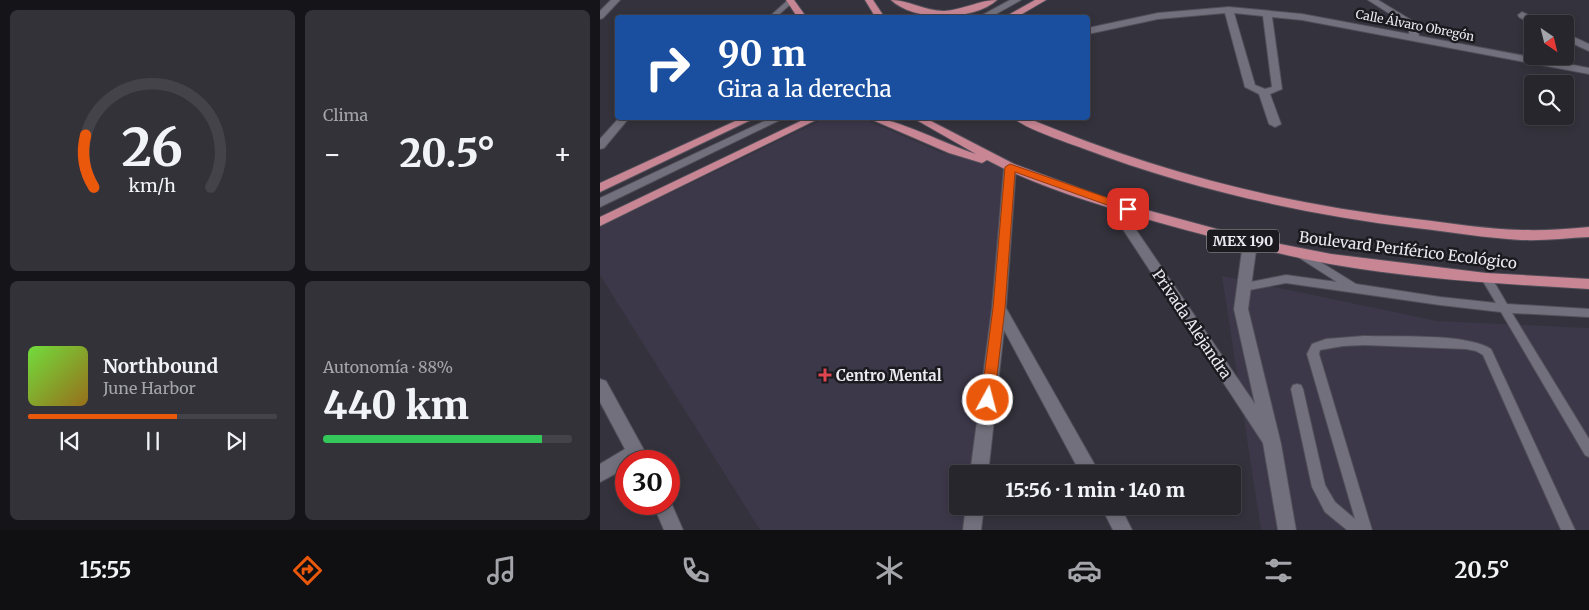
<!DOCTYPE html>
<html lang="es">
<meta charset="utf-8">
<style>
body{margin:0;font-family:Merriweather,serif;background:#333239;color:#f1f3f6;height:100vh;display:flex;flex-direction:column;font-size:19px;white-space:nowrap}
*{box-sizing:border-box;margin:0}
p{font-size:16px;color:#a4a5aa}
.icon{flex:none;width:28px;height:28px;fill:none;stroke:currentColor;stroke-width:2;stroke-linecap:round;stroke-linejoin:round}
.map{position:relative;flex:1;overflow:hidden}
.sheet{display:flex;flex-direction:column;gap:10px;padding:10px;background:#151519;width:600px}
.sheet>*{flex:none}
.guide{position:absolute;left:15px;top:15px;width:475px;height:105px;border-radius:5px;box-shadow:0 2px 8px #0003,0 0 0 1px #434349;background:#1a4fa0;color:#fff;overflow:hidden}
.needle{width:32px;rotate:145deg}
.buttons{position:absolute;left:924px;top:15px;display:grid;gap:10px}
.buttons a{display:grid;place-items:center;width:50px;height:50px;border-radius:5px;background:#27262d;box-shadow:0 2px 8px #0003,0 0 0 1px #434349;font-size:25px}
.speed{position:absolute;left:15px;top:450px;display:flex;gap:10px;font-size:25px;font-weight:700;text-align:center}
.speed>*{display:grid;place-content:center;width:65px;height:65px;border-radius:50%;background:#27262d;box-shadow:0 2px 8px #0003,0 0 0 1px #434349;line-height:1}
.speed .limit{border:8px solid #d22;background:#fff;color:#111}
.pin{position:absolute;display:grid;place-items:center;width:42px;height:42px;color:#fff;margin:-21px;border-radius:10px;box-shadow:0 2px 8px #0006}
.me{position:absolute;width:55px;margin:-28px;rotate:7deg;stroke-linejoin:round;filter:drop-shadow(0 0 4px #0008)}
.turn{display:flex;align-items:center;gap:18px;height:105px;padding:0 20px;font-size:22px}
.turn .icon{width:65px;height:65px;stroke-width:2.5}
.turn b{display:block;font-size:35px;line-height:42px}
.big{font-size:38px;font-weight:800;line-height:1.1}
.sheet .tile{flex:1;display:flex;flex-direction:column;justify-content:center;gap:8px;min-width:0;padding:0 18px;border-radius:8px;background:#333239}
.sheet .dial{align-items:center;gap:0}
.dial svg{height:130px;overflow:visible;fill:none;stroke:#434349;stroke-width:7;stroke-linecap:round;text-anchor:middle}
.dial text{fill:#f1f3f6;stroke:none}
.song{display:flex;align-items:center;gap:15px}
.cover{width:60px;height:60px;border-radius:8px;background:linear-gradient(135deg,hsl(100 70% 55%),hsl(40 70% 35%))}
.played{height:5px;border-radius:2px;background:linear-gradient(90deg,#ea580c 60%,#434349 60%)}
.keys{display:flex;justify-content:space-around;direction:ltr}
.heat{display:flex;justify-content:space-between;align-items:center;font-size:28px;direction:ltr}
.charge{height:8px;border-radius:4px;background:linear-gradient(90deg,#34c759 88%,#434349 0)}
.sheet .tiles{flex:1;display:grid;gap:10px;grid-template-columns:repeat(2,1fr)}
.trip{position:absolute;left:349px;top:465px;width:292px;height:50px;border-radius:5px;background:#27262d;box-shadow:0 2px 8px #0003,0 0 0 1px #434349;font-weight:800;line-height:50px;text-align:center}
.tabs{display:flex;height:80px;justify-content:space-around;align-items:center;background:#100f12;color:#a4a5aa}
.tabs .icon{width:35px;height:35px}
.tabs .on{color:#ea580c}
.tabs b{font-size:22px;color:#f1f3f6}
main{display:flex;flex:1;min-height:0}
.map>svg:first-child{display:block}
</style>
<main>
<section class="sheet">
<div class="tiles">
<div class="tile dial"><svg viewBox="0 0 100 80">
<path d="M14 69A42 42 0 1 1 86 69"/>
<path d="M14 69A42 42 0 0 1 9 37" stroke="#ea580c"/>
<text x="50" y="56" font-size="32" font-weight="700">26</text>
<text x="50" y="72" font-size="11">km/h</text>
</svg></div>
<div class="tile"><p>Clima</p>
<div class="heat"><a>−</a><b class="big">20.5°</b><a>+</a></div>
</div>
<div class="tile">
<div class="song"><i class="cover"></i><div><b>Northbound</b><p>June Harbor</p></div></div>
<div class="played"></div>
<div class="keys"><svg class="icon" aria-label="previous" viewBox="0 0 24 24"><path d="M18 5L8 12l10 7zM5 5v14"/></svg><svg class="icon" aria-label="pause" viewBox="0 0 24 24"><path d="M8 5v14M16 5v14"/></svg><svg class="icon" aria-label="next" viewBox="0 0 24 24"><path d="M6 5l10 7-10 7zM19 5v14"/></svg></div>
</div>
<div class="tile"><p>Autonomía · 88%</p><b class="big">440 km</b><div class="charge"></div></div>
</div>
</section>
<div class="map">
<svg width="989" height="530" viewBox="0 0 989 530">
<rect width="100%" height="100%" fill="#34323c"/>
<!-- built -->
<g fill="#3c3849">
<polygon points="226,118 262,118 340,152 410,167 378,474 358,474 358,506 375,506 372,530 160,530 0,275 0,227"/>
<polygon points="622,276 837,321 989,328 989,530 661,530"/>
</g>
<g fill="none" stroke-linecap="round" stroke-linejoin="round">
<defs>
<g id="service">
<polygon points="188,0 194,1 175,18 168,18"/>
<polygon points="701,250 756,284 840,297 896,303 881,278 882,275 890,275 907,304 989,309 989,317 912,313 989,439 989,457 985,455 901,312 840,305 686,283 644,291 640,290 639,287 640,284 686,275 737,282 698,257 696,254"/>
<path d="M764 336C795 337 866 333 891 349L975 530H961L883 355 876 351 866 349 764 345 743 346 720 350 719 354 772 530H747L725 512 712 487 691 389 693 385 697 384 701 385 703 389 725 485 735 502 755 519 707 354 712 344 726 339Z"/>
</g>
<g id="minor">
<polygon points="11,0 20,0 3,18 0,19 0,11"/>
<path d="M768 0H778L816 23 819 36 989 68V74L702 20 672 17 682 89 670 94 681 124 675 127 669 124 659 94 645 87 625 13 558 19 488 34V28L558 13 629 7 702 14 809 34V26ZM634 13 663 16 672 87 665 89 655 85Z"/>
<polygon points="922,12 943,22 944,24 932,24 919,17 918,15"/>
<polygon points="965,33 989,44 989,51 965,40"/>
<polygon points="19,118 29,118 4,148 0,149 0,139"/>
<polygon points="410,163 416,167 406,308 500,474 481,474 404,330 388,474 370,474 392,308 404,167"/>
<polygon points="513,201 517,202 655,404 634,309 643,243 645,240 655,240 657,243 648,309 681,444 696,530 678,530 663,443 509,208 507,205"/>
<polygon points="0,379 6,381 50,461 26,461 26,468 0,482 0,464 25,449 0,402"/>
<polygon points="69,498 83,530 64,530 53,504 69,504"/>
<polygon points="366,506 384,506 381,530 363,530"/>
<polygon points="501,506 520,506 532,530 513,530"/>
</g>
<g id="tertiary">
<polygon points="410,0 421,0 389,18 377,18"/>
<polygon points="171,118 184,118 0,207 0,198"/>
</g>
<g id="trunk">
<polygon points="186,0 194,0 207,18 198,18"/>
<polygon points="265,0 273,0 285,18 276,18"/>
<path d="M291 0C309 0 324 11 344 11 363 10 379 0 397 0 374 21 314 22 291 0Z"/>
<polygon points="435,0 446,0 415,18 403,18"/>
<polygon points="142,118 155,118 0,192 0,183"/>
<polygon points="207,118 220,118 0,226 0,217"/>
<path d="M268 118C290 115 349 146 376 154L313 118H325L414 164 517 202 650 238 731 254 886 273 989 279V289C903 284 815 279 730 264 671 253 615 238 557 222 502 206 438 187 387 160L382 163 349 153Z"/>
<path d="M414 118H427C555 171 677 203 815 219 850 223 885 229 921 230 943 231 966 229 989 227V237C966 238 944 241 921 240 886 238 851 232 816 228 702 214 590 189 482 148 468 143 423 128 414 118Z"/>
</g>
</defs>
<!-- service casing -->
<use href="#service" stroke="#514f59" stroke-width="2"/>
<!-- minor casing -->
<use href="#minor" stroke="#514f59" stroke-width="2"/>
<!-- tertiary casing -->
<use href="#tertiary" stroke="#514f59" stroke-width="2"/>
<!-- trunk casing -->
<use href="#trunk" stroke="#514f59" stroke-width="2"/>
<!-- service -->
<use href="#service" fill="#72707c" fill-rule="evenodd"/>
<!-- minor -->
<use href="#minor" fill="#72707c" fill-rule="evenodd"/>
<!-- tertiary -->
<use href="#tertiary" fill="#72707c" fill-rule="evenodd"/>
<!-- trunk -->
<use href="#trunk" fill="#c88694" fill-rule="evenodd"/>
</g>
<!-- route -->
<polygon fill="#ea580c" stroke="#983908" points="410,164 531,206 533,209 531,211 524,211 415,172 405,308 394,400 392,404 388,406 383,404 381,400 393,308 405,167"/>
<!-- markers -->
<path fill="#e0444e" stroke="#1b1a1f" stroke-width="2" d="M222.5 367.5h5v5h5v5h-5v5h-5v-5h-5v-5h5z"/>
<g text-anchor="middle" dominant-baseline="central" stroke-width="5" stroke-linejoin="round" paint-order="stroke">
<!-- far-street labels -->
<g font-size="12" fill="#ebeaf1" stroke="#1b1a1f">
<text transform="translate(815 25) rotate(11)">Calle Álvaro Obregón</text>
</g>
<!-- shield labels -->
<rect fill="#1b1a1f" stroke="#adacb2" stroke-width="1" x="607" y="229.5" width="72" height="23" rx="4"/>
<g font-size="14" font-weight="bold" fill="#ebeaf1">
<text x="643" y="241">MEX 190</text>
</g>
<!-- street labels -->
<g font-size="15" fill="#ebeaf1" stroke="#1b1a1f">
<text transform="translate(808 250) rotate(7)">Boulevard Periférico Ecológico</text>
<text transform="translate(592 324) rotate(56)">Privada Alejandra</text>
</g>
<!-- poi labels -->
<g font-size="15" font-weight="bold" fill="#ebeaf1" stroke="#1b1a1f" text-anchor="start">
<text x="236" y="375">Centro Mental</text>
</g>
</g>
</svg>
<div class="buttons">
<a><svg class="needle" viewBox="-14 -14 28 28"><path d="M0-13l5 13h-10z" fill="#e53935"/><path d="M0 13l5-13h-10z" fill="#a4a5aa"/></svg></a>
<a><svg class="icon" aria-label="search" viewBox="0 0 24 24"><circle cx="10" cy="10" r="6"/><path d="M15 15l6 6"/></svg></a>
</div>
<div class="speed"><div class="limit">30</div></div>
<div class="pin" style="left:528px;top:209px;background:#d93025"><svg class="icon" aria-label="arrive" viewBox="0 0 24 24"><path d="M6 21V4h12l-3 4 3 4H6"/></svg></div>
<svg class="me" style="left:388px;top:400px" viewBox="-20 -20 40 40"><circle r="17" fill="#ea580c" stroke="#fff" stroke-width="3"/><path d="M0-11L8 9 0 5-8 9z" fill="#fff"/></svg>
<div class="trip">15:56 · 1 min · 140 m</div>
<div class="guide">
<div class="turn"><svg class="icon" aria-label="right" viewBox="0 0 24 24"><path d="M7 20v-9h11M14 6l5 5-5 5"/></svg><div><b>90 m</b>Gira a la derecha</div></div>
</div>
</div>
</main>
<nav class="tabs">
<b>15:55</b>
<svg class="icon on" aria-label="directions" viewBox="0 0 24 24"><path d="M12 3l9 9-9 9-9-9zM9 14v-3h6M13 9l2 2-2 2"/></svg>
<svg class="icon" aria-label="music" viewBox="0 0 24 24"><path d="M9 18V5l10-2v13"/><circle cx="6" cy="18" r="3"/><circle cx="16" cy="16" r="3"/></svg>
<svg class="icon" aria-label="phone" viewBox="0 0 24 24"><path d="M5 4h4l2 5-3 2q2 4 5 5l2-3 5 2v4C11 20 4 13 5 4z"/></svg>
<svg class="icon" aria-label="climate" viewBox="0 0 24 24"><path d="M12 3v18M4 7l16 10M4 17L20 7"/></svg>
<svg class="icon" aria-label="car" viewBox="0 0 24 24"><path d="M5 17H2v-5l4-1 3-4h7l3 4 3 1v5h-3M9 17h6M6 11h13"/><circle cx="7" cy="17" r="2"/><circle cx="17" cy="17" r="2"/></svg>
<svg class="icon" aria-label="filters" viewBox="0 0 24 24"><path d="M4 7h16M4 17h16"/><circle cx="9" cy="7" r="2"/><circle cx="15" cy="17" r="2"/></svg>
<b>20.5°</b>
</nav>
